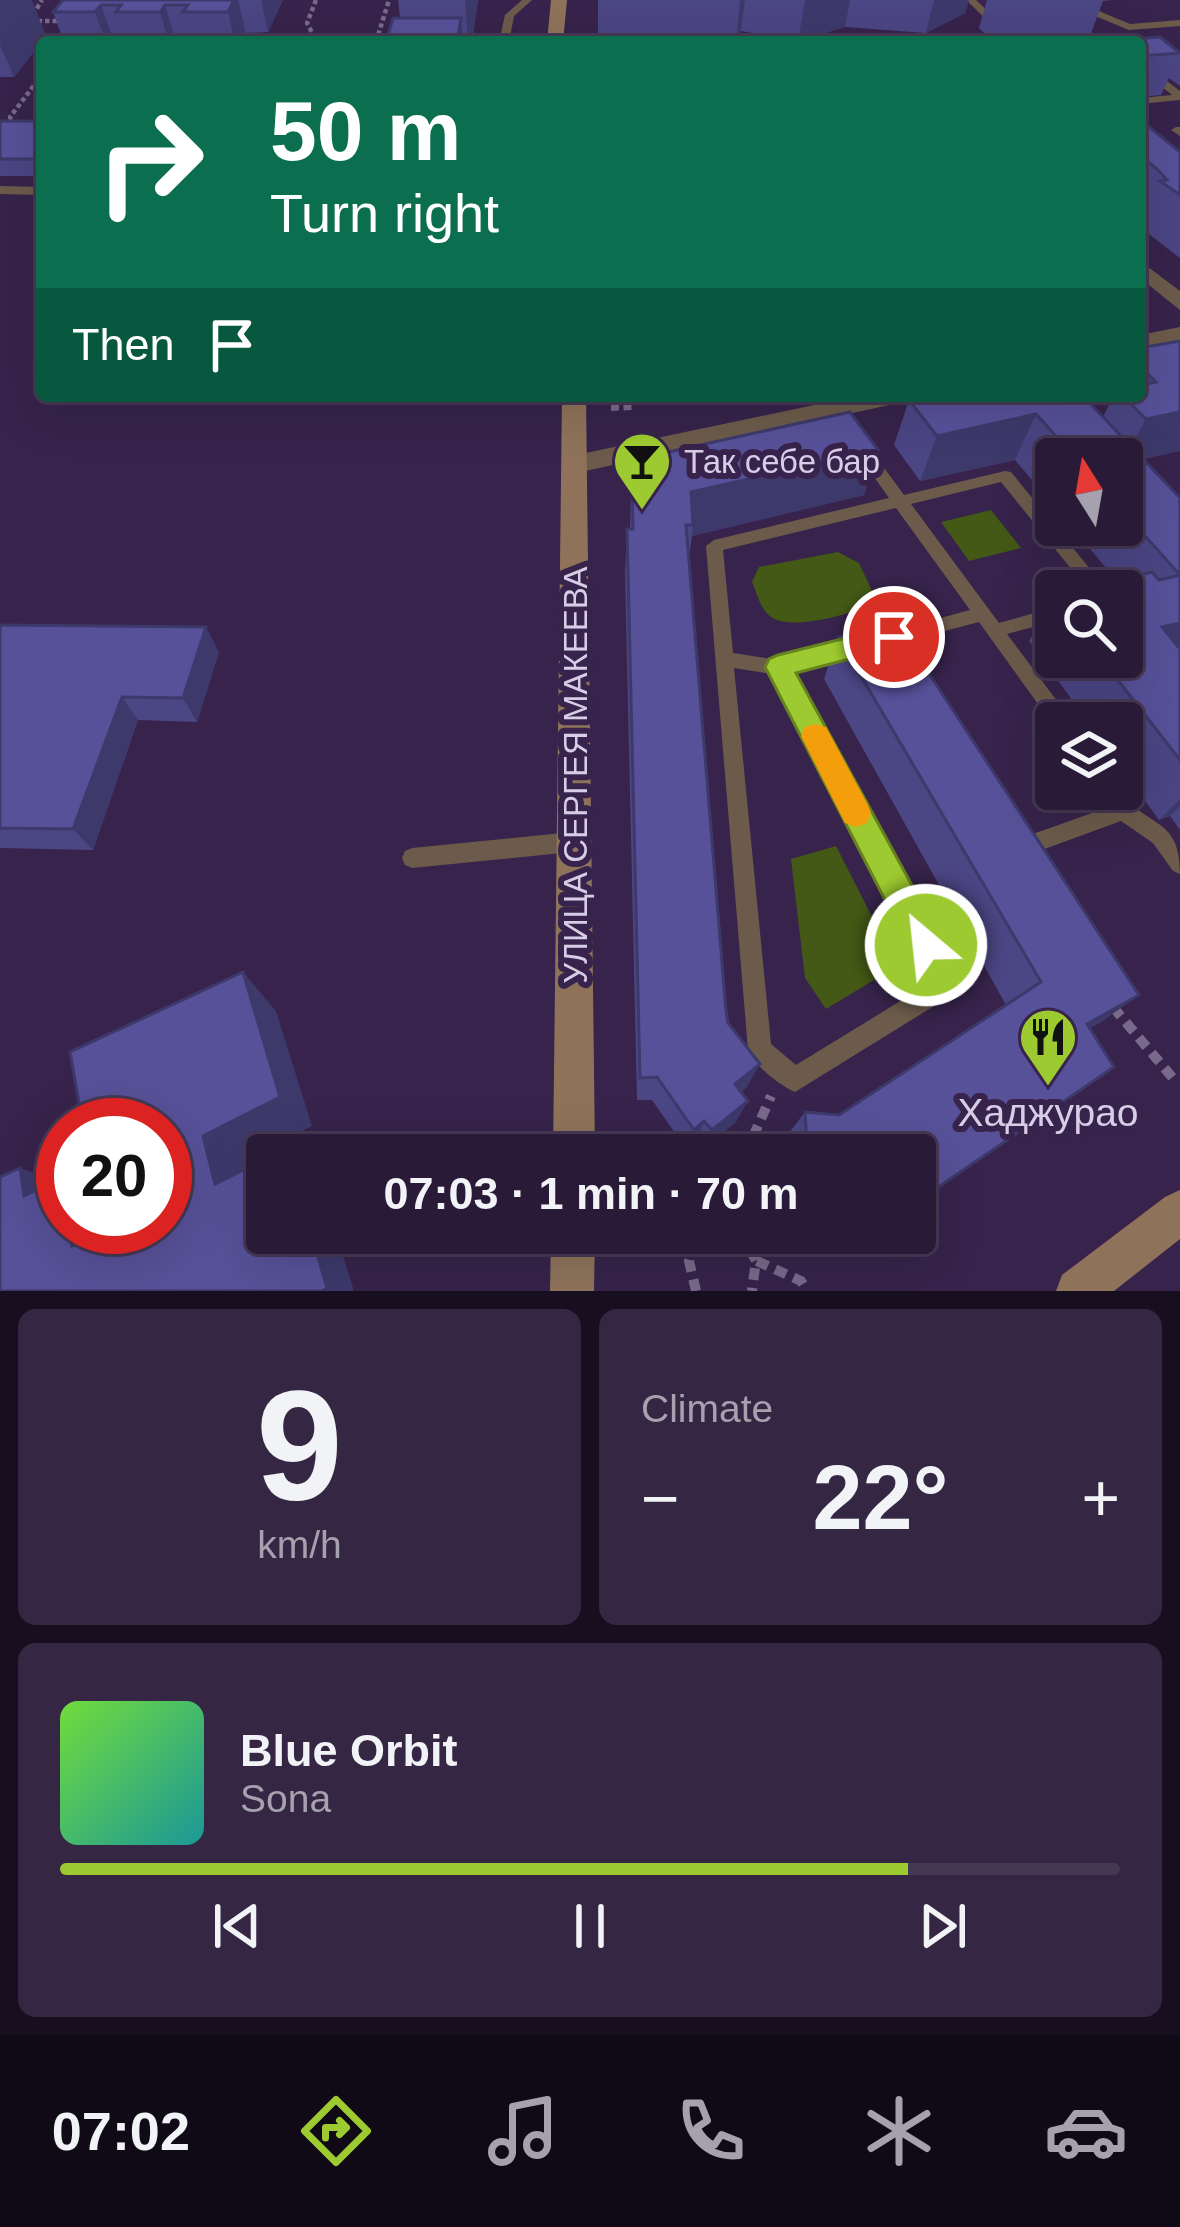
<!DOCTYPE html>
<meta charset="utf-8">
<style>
body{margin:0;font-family:Helvetica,sans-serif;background:#352743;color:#f1f3f6;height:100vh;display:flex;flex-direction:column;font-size:45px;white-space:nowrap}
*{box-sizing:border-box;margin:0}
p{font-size:39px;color:#a5a1ae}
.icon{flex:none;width:66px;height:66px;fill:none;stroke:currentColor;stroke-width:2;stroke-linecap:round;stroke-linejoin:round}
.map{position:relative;height:1291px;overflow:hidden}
.details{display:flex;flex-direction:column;gap:18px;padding:18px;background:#170e1f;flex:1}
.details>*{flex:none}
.hud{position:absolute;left:36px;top:36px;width:1110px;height:366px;border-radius:12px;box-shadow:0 12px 48px #0002,0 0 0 3px #453853;background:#0b6e4f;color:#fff;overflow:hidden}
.needle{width:78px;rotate:349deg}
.buttons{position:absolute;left:1035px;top:438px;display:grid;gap:24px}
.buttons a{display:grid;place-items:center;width:108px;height:108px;border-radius:12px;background:#291a38;box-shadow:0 12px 48px #0002,0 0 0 3px #453853;font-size:60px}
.speed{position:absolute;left:36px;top:1098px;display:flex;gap:24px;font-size:60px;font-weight:700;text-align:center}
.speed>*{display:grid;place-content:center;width:156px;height:156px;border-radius:50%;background:#291a38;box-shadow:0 12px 48px #0002,0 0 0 3px #453853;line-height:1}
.speed .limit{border:18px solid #d22;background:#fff;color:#111}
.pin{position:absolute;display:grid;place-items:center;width:102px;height:102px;color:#fff;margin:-51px;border:6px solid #fff;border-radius:50%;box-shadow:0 3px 12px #0007}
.me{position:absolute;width:132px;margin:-66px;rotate:332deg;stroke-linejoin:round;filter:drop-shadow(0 0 9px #0008)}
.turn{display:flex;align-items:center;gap:42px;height:252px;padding:0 36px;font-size:54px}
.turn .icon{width:156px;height:156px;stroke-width:2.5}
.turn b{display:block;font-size:84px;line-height:102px}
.then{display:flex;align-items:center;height:114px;padding:0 36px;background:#0003;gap:24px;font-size:45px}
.big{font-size:90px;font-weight:600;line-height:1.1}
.details .widget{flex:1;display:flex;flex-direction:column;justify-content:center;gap:18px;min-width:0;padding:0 42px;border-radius:18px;background:#352743}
.details .dial{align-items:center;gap:0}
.dial b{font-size:156px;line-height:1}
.song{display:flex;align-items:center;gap:36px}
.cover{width:144px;height:144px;border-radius:18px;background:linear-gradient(135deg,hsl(100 70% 55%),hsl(180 70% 35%))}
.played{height:12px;border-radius:6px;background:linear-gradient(90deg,#9dca30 80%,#453853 80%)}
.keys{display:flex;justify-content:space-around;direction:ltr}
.heat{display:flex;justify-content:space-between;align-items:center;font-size:66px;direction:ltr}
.details .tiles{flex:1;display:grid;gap:18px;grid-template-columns:1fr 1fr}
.widget:last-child{grid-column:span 2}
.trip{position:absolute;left:246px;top:1134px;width:690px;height:120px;border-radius:12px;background:#291a38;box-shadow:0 12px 48px #0002,0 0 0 3px #453853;font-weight:600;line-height:120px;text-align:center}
.tabs{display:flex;height:192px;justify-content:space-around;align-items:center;background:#100a16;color:#a5a1ae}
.tabs .icon{width:84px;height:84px}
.tabs .current{color:#9dca30}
.tabs b{font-size:54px;color:#f1f3f6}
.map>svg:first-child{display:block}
</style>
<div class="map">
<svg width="1180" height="1291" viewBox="0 0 1180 1291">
<rect width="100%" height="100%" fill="#37234b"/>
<!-- green -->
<g fill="#445915">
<polygon points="991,510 1021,548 969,561 941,522"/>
<path d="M838 552 859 563 874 595 868 606C847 615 790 631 771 617 760 609 757 593 752 582L759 567Z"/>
<polygon points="836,846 897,966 826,1009 805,978 791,859"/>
</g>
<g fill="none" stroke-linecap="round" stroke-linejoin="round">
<!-- path-far2 -->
<g stroke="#79698b" stroke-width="4.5" stroke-dasharray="4.5 3" stroke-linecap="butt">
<polyline points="316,0 307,23 317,42"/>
<polyline points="33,15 42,0"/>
<polyline points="30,21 63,21"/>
<polyline points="376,42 389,0"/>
<polyline points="13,127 10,117 42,75"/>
</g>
<!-- path-far1 -->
<polyline stroke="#79698b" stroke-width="6" stroke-dasharray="8 4.5" stroke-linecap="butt" points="611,408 632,407"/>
<!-- path -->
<g stroke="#79698b" stroke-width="10" stroke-dasharray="12 8" stroke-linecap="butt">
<polyline points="1113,1007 1177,1083"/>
<polyline points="745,1155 771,1096"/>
<polyline points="739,1233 756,1260 752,1291"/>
<polyline points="757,1261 801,1281 807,1291"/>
<polyline points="696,1291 689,1261 699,1233"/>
</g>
<!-- lane -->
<g fill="#6c5b4b" fill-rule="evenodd">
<polygon points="522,0 532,0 514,16 509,42 499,42 505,15"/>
<polygon points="966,0 976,0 993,16 1006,18 988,21"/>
<polygon points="1094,9 1130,24 1180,20 1180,26 1129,30 1093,15 1076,16 1071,13"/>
<polygon points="1140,61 1180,91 1180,100 1140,104 1140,98 1172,95 1140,69"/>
<polygon points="1176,127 1180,127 1180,136 1171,130"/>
<polygon points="0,186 42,187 42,195 0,194"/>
<polygon points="497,396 581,396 581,397 574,402 504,401"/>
<path d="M860 441 865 442 904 495 1005 471 1011 472 1108 591H1089L1001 482 911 504 999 623 1056 607V621L1007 634 1069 717 1072 723H1056V729L979 622 884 647 878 645 875 640 878 635 970 610 896 508 723 550 733 653 778 660 857 640 863 642 866 647 863 652 790 671 958 985 955 993 795 1092C779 1085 755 1066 748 1050L706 546 714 540 889 498 852 446ZM734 668 772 674 933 981 796 1065 771 1044Z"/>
<path d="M1098 789H1119C1147 830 1180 815 1180 874L1173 871 1153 843 1121 821 1017 859 1010 856 1007 849 1010 842 1109 807Z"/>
<polygon points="572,832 579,835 582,842 579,849 572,852 412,868 405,865 402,858 405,851 412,848"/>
</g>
<!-- street -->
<g fill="#6c5b4b" fill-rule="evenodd">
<polygon points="1140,261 1180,291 1180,310 1140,278"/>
<polygon points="1180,327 1180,341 1140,349 1140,335"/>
<polygon points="857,396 906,396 894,404 576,473 563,464 576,455"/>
</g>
<!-- secondary -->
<g fill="#8e735a" fill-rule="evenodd">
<polygon points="551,0 567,0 563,42 547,42"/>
<polygon points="562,396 586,396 595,1155 553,1155"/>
<polygon points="1180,1190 1180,1239 1114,1291 1056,1291 1062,1275 1165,1197"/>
<polygon points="551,1233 595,1233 594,1291 550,1291"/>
</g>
</g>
<!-- wall -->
<g fill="#4b4684">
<polygon points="0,0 46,36 14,77 0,77"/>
<polygon points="63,0 283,0 268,32 246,33 248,42 64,42 53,12"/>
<polygon points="398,0 478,0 472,42 386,42 400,18"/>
<polygon points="598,0 969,0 965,13 926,33 845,27 798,41 741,31 737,42 604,42 600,41 598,33"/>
<polygon points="987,0 1113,0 1103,1 1090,36 993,42 979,28"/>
<polygon points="1140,42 1180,53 1180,86 1169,78 1161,95 1140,97"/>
<rect x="0" y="121" width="42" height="55"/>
<polygon points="1140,127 1180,152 1180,258 1140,227 1142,221 1140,218"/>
<polygon points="1180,341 1143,459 1180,498 1180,830 1170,816 1159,820 1122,769 1122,723 1089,723 1029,641 1056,597 1056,657 1122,657 1117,581 1070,525 1122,525 1122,459 1056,459 1056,508 1015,460 920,481 894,445 909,400 1103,417 1109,405 1100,396 1140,396 1140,348"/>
<polygon points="878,450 864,495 692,536 689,559 728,1023 747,1087 741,1092 736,1122 702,1150 696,1141 686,1149 652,1100 637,1100 625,573 627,529 630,529 632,460"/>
<polygon points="0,625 219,652 197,722 138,720 93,850 0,848"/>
<polygon points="838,637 1139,995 1090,1028 915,1155 783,1155 789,1147 789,1133 805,1112 839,1115 1006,1005 824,679"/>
<polygon points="845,1233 871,1233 851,1243"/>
</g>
<!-- shaded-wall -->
<g fill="#3d396b">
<polygon points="0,0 32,0 46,36 14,77 0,45"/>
<polygon points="234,0 238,0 248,42 235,42 228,12"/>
<polygon points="261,0 283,0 268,32"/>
<polygon points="465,0 478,0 472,42 468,42"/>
<polygon points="740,0 745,0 741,31 736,42"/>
<polygon points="805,0 850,0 845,27 798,41"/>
<polygon points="934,0 969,0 965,13 926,33"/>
<polygon points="101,5 114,42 106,42 95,12"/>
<polygon points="165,5 176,42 169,42 160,12"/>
<polygon points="461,18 463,42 457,42"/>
<polygon points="1180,412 1180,451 1122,464 1122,461 1146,419"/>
<polygon points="1036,414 1015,460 920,481 937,436"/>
<polygon points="878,450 864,495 692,536 693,525 691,492"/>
<polygon points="1180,623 1180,656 1162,627"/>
<polygon points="206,627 219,652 197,722 183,698"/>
<polygon points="122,697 138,720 93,850 73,829"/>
<polygon points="1180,799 1180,806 1170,816 1159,820"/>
<polygon points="243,972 276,1011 312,1126 244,1161 256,1205 215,1184 203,1136"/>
<polygon points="1139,995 1100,1023 1051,1050 1087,1024"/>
<polygon points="760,1064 747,1087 724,1106 735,1084"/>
<polygon points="748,1101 736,1122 702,1150 712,1130"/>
<polygon points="704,1121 696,1141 686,1149 694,1130"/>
<polygon points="308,1137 329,1155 313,1155"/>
<polygon points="20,1168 61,1183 60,1178 63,1179 63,1208 24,1196"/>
<polygon points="69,1227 122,1227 72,1246"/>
<polygon points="311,1233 336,1233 354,1291 322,1291"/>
</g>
<!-- building -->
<g fill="#575199" stroke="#3d396b" stroke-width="3">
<polygon points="63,0 234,0 228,12 183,12 188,5 165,5 160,12 116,12 121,5 101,5 95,12 53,12"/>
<polygon points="393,18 461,18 457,42 386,42"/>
<polygon points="1160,37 1180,53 1140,56 1140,42 1090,42"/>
<rect x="0" y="121" width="42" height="38"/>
<polygon points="1148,126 1180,152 1180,195 1160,181 1167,180 1157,169 1140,155 1140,127"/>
<polygon points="1180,341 1180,412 1146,419 1123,396 1140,396 1140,385 1156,382 1140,366 1140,348"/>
<polygon points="926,396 1083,396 1180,498 1180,623 1162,627 1180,649 1180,760 1100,657 1122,657 1122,591 1081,591 1152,572 1159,580 1180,575 1122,510 1122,459 1077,459 1036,414 937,436 909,400"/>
<polygon points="850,412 878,450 691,492 693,525 686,525 726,1011 728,1023 760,1064 735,1084 748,1101 712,1130 704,1121 694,1130 657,1077 640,1078 627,529 633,529 632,460"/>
<polygon points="896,623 1139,995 1087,1024 1114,1067 915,1203 915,1155 791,1155 791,1145 807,1146 805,1112 839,1115 1041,982 838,637"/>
<polygon points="0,625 206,627 183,698 122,697 73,829 0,828"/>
<polygon points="243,972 280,1097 203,1136 215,1184 267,1158 267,1233 311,1233 327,1288 322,1291 0,1291 0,1177 20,1168 24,1196 60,1178 63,1194 63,1227 69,1227 72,1246 103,1231 102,1227 165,1227 165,1125 83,1125 70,1052"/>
<polygon points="308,1137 313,1155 272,1155"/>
</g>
<!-- route -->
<polygon fill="#9dca30" stroke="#66831f" stroke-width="3" points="894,626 907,637 903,645 796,673 938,933 943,945 938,956 926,961 914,956 765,667 769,659 778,655"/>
<!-- slow -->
<polygon fill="#f59e0b" points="815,724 826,727 867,803 871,813 867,823 856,827 845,823 801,736 805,727"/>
<!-- icons -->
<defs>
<symbol id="bar-pin" viewBox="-11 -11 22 30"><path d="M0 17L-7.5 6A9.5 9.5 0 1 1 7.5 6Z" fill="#9dca30" stroke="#37234b"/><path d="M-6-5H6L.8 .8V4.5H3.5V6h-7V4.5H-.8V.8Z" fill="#111"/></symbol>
<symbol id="restaurant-pin" viewBox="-11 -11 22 30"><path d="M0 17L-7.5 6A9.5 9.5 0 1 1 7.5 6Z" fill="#9dca30" stroke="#37234b"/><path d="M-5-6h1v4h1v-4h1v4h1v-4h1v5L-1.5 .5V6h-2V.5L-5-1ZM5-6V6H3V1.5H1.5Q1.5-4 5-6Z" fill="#111"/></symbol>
</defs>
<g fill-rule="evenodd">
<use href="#bar-pin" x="609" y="428" width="66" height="90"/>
<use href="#restaurant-pin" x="1015" y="1004" width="66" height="90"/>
</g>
<g text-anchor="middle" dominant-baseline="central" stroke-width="12" stroke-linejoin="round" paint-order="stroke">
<!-- poi labels -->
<g font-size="33" fill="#d8cde7" stroke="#37234b" text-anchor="start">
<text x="684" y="461">Так себе бар</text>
</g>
<!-- street labels -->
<g font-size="33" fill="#d8cde7" stroke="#37234b">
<text transform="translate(575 775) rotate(-90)">УЛИЦА СЕРГЕЯ МАКЕЕВА</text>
</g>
<!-- near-poi labels -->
<g font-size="39" fill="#d8cde7" stroke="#37234b">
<text x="1048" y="1112">Хаджурао</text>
</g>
</g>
</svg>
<div class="buttons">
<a><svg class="needle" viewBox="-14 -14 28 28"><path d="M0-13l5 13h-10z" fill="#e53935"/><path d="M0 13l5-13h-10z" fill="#a5a1ae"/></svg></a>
<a><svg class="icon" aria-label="search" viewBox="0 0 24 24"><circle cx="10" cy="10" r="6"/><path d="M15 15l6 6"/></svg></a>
<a><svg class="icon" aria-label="layers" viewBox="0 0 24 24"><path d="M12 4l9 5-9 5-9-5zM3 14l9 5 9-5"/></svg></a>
</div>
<div class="speed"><div class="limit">20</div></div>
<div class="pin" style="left:894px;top:637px;background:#d93025"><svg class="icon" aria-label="arrive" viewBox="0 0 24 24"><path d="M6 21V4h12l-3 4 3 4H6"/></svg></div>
<svg class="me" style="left:926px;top:945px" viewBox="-20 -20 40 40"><circle r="17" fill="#9dca30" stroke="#fff" stroke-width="3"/><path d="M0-11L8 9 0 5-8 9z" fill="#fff"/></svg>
<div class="trip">07:03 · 1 min · 70 m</div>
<div class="hud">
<div class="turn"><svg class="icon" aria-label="right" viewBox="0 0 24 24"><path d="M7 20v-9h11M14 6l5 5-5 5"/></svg><div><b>50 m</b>Turn right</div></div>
<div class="then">Then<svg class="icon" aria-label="arrive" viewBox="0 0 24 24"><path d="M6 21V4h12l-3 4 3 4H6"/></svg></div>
</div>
</div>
<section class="details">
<div class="tiles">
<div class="widget dial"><b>9</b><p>km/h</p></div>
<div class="widget"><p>Climate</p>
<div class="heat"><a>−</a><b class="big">22°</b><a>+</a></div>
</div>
<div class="widget">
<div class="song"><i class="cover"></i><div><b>Blue Orbit</b><p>Sona</p></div></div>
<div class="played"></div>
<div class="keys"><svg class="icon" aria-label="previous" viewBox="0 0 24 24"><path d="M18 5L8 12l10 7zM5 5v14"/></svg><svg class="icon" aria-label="pause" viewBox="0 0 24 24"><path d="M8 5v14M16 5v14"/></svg><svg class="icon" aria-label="next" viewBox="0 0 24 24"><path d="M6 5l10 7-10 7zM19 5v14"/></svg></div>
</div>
</div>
</section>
<nav class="tabs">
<b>07:02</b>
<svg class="icon current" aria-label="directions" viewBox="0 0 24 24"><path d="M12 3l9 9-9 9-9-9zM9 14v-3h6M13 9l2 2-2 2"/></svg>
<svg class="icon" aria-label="music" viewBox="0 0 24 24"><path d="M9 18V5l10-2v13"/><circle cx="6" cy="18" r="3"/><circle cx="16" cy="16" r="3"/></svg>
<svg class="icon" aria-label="phone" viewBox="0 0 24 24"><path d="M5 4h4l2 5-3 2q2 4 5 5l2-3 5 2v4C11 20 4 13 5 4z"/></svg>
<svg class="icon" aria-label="climate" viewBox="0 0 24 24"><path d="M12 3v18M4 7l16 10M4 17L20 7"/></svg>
<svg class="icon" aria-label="car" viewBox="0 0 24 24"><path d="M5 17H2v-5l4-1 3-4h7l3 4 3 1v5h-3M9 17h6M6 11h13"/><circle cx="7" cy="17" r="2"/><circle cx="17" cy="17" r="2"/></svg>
</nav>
